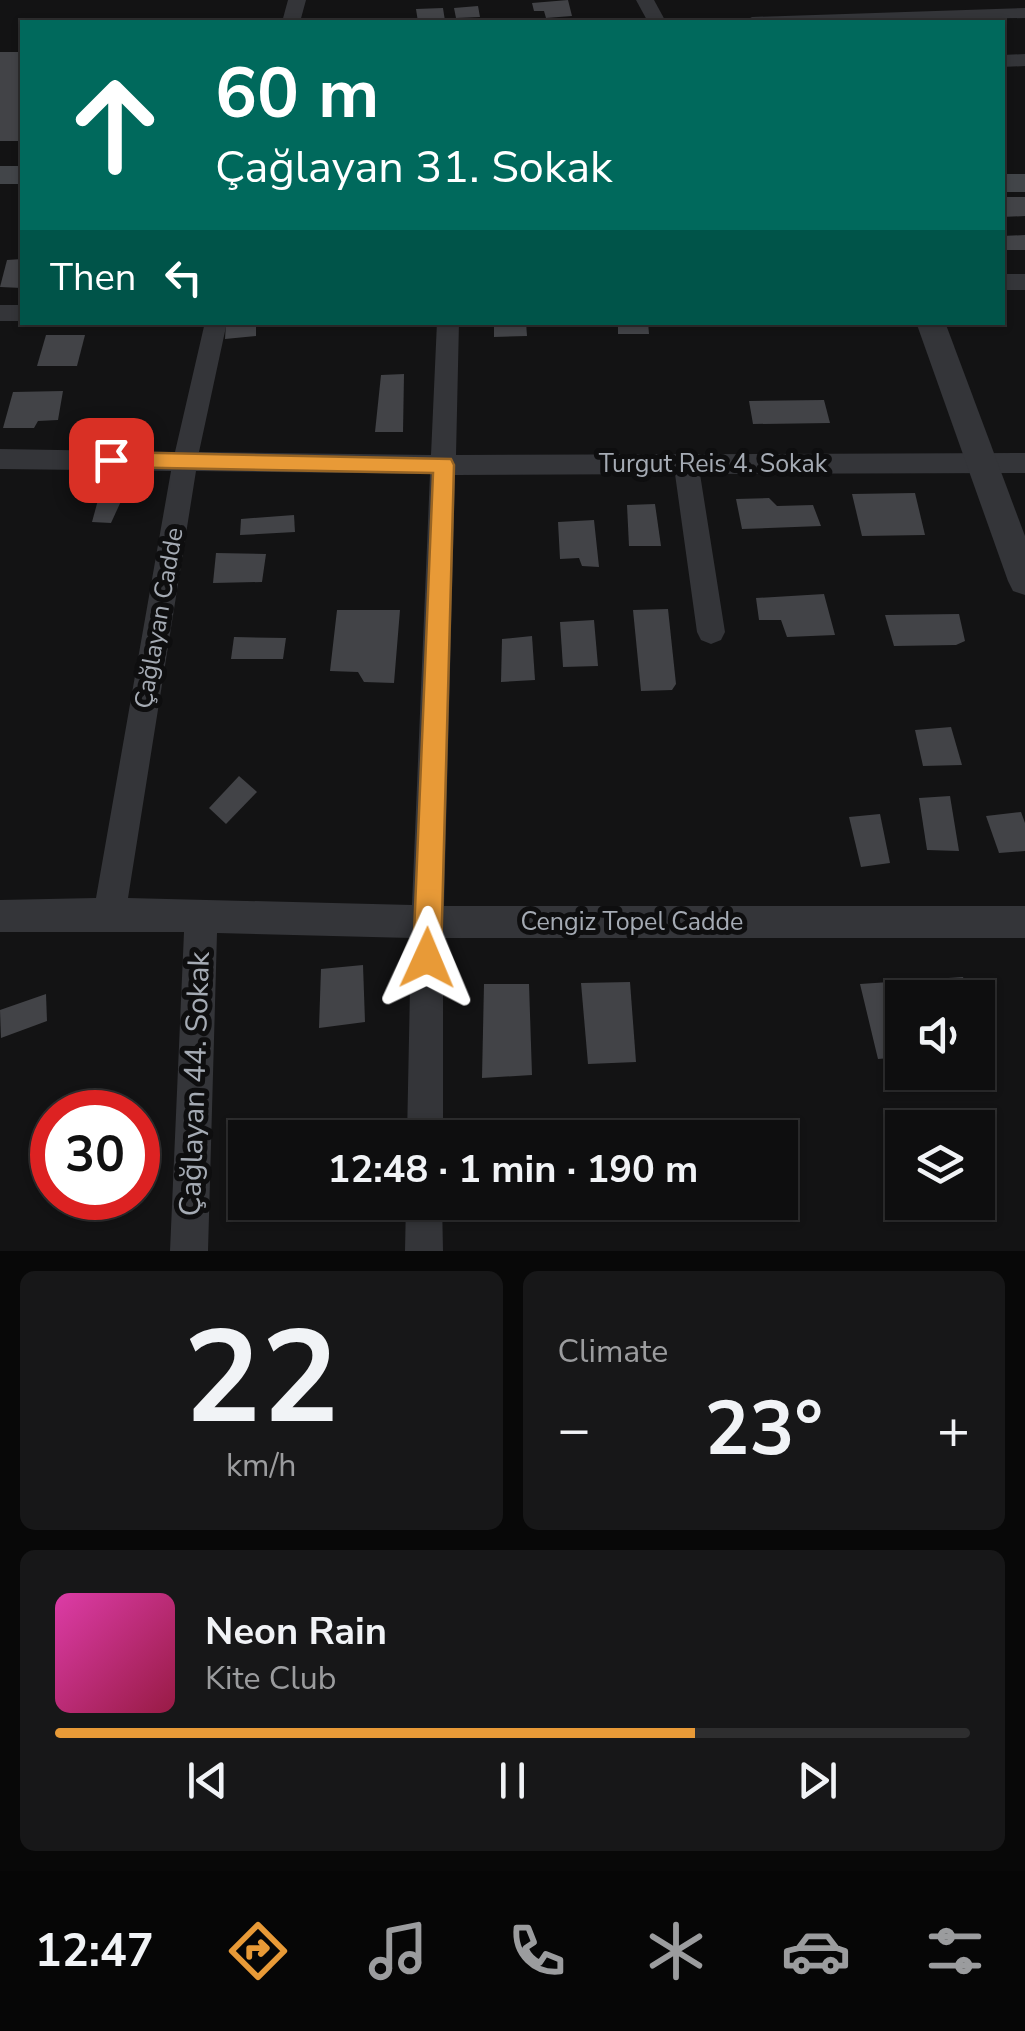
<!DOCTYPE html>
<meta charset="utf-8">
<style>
body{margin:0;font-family:"Nunito Sans",sans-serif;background:#171718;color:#f1f3f6;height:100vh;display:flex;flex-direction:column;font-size:38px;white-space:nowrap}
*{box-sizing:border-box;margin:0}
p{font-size:32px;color:#9b9c9e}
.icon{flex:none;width:55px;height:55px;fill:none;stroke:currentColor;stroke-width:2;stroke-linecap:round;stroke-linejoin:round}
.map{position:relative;height:1251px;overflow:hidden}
.details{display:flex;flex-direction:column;gap:20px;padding:20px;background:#080808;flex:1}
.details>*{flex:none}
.hud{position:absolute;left:20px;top:20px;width:985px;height:305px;border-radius:0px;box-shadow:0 2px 8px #0004,0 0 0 2px #2e2e2f;background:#00695c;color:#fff;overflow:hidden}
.buttons{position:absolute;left:885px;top:980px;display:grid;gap:20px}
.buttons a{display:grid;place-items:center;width:110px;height:110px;border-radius:0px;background:#0e0e0f;box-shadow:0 2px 8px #0004,0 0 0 2px #2e2e2f;font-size:50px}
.speed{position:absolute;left:30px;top:1090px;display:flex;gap:20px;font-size:50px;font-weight:700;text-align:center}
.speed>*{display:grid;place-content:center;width:130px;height:130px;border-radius:50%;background:#0e0e0f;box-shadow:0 2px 8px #0004,0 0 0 2px #2e2e2f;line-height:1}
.speed .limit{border:15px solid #d22;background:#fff;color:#111}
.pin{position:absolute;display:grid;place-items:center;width:85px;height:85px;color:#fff;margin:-42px;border-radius:20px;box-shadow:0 5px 15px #0006}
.me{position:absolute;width:110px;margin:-55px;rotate:1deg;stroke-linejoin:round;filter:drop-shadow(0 0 8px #0008)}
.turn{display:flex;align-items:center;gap:35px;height:210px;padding:0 30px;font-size:45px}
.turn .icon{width:130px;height:130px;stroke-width:2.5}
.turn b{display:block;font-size:70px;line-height:85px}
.then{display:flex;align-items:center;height:95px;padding:0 30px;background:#0003;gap:20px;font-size:38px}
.big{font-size:75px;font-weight:700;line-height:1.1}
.details .tile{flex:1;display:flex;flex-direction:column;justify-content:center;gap:15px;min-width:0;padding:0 35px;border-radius:15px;background:#171718}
.details .dial{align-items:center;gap:0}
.dial b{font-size:130px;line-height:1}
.song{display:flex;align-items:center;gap:30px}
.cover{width:120px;height:120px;border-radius:15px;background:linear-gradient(135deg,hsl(320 70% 55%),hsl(340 70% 35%))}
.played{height:10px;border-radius:5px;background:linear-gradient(90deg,#e89a37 70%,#2e2e2f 70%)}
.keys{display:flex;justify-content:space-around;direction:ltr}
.heat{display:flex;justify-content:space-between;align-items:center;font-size:55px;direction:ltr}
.details .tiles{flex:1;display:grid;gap:20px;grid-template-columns:1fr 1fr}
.tile:last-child{grid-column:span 2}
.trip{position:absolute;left:228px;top:1120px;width:570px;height:100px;border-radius:0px;background:#0e0e0f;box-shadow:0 2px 8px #0004,0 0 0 2px #2e2e2f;font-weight:700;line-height:100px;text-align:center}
.tabs{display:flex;height:160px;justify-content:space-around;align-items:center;background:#060606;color:#9b9c9e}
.tabs .icon{width:70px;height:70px}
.tabs .selected{color:#e89a37}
.tabs b{font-size:45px;color:#f1f3f6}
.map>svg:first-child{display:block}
</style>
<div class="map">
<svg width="1025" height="1251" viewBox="0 0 1025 1251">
<rect width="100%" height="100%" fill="#131314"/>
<!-- building -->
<g fill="#424347">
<polygon points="568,0 572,16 546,18 544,11 534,11 532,3"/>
<polygon points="478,6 480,17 456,18 454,8"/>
<polygon points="443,8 445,21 418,22 416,9"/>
<rect x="0" y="52" width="22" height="89"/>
<polygon points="1002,197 1025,197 1025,216 1002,217"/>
<polygon points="1025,235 1025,250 1002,250 1002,236"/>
<polygon points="22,259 22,288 0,287 7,260"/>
<polygon points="226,322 256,322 256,336 225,339"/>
<polygon points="494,322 526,322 527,336 494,337"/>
<polygon points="618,322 648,322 649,334 618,334"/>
<polygon points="46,335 85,335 77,366 37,366"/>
<polygon points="404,374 403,432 375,432 381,375"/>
<polygon points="63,391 58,420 38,421 34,428 3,428 13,392"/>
<polygon points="824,400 830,423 753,424 749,401"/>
<polygon points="915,493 925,535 862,536 852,494"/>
<polygon points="769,498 777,506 813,505 821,526 742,529 736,499"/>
<polygon points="122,499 111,523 92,522 98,500"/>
<polygon points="655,504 661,546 629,546 627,505"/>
<polygon points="294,515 295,532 240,535 241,519"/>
<polygon points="594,520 599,567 582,566 579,558 560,559 558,522"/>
<polygon points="216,553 266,554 262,582 213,583"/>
<polygon points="824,594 835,635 787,637 781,620 759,620 756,598"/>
<polygon points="668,609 676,684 672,690 641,691 633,610"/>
<polygon points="337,610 400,610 394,683 364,682 358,672 330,671"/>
<polygon points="959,614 965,641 956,645 894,646 885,615"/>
<polygon points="594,620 598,666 563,667 560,622"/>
<polygon points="532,636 535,680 501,682 502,639"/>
<polygon points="234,637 286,638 283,659 231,659"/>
<polygon points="951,727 962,765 923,766 915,730"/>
<polygon points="239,776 257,792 226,824 209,808"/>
<polygon points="950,796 959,851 927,850 919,798"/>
<polygon points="1021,812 1025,823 1025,851 999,853 986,816"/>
<polygon points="880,814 890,863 861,867 849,817"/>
<polygon points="363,965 365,1022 319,1028 321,969"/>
<polygon points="963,977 969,998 902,998 902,1057 878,1059 860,984"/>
<polygon points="630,982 636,1062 588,1064 581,983"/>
<polygon points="484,984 529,984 532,1075 482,1078"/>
<polygon points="46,994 47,1021 1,1038 0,1010"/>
<rect x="484" y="1124" width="51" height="14"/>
<polygon points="484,1202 535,1202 535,1206 534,1214 484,1218"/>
</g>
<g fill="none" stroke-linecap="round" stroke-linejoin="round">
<!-- minor -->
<g fill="#343539" fill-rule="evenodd">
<polygon points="288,0 306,0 300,22 282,22"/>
<polygon points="636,0 654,0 666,22 648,22"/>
<polygon points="1025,8 1025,18 743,22 752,17"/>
<polygon points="1025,54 1025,66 1002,67 1002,55"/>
<rect x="1002" y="274" width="23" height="16"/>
<rect x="0" y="305" width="22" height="16"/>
<path d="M205 322H227L199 452 431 455 437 322H459L456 455 1025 453V473L700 474 725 632 721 640 711 644 701 640 697 632 675 474 455 475 444 906H1025V938H443V1138H407L411 938 217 933 208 1251H170L184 932H0V900L96 898 171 471 0 469V449L175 452ZM196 471 430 474 412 905 128 898Z"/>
<polygon points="406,1202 442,1202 443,1251 405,1251"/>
</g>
<!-- tertiary -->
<polygon fill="#343539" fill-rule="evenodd" points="916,322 945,322 1025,536 1025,595 1013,591 1008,581"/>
<!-- secondary -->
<g fill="#424549" fill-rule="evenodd">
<rect x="0" y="166" width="22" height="18"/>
<rect x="1002" y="174" width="23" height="18"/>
</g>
</g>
<!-- route -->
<polygon fill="#e89a37" stroke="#976424" stroke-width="2.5" points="111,452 451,459 454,465 441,958 437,967 427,971 417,967 413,958 433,473 111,467 101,460"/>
<g text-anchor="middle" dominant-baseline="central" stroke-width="10" stroke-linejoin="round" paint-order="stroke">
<!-- street labels -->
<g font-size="25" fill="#a5abb4" stroke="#0e0e0f">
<text x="713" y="464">Turgut Reis 4. Sokak</text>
<text transform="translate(159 618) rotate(-80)">Çağlayan Cadde</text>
<text x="632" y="922">Cengiz Topel Cadde</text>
</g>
<!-- near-street labels -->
<g font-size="30" fill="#a5abb4" stroke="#0e0e0f">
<text transform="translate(195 1084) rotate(-88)">Çağlayan 44. Sokak</text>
</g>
</g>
</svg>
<div class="buttons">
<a><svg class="icon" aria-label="sound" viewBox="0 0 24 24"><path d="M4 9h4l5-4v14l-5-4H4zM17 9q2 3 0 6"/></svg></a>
<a><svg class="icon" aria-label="layers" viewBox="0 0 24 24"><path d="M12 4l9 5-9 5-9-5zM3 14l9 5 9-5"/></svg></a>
</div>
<div class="speed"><div class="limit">30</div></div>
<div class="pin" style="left:111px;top:460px;background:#d93025"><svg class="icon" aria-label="arrive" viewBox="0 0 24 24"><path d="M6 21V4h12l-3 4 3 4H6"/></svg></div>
<svg class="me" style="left:427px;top:958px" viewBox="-20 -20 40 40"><path d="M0-17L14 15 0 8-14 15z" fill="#e89a37" stroke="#fff" stroke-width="4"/></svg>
<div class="trip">12:48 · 1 min · 190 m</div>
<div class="hud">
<div class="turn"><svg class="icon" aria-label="ahead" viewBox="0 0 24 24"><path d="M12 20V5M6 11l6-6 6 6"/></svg><div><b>60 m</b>Çağlayan 31. Sokak</div></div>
<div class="then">Then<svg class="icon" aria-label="left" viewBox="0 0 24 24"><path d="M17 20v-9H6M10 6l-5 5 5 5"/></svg></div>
</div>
</div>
<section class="details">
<div class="tiles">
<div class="tile dial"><b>22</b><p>km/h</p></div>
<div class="tile"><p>Climate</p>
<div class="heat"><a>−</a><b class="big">23°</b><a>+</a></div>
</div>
<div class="tile">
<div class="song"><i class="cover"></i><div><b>Neon Rain</b><p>Kite Club</p></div></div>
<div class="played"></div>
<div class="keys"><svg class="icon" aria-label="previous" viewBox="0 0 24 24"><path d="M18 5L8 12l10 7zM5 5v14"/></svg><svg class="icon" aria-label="pause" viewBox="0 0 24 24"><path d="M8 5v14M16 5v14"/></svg><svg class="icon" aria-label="next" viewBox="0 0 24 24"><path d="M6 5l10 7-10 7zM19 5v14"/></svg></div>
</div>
</div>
</section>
<nav class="tabs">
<b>12:47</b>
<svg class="icon selected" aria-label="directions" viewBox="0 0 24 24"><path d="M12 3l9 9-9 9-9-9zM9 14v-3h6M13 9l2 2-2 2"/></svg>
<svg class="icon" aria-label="music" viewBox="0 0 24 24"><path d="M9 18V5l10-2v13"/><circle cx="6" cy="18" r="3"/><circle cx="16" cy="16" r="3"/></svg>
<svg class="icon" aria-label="phone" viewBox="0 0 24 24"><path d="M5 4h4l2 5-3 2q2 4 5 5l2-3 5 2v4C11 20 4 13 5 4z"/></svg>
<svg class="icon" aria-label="climate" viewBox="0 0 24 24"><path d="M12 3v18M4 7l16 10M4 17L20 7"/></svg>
<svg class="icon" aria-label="car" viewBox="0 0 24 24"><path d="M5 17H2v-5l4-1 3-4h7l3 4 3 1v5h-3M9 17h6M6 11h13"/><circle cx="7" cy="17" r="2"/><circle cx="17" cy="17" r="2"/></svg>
<svg class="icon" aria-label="filters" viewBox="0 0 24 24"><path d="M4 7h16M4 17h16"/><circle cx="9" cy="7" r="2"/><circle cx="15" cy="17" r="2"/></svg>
</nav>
